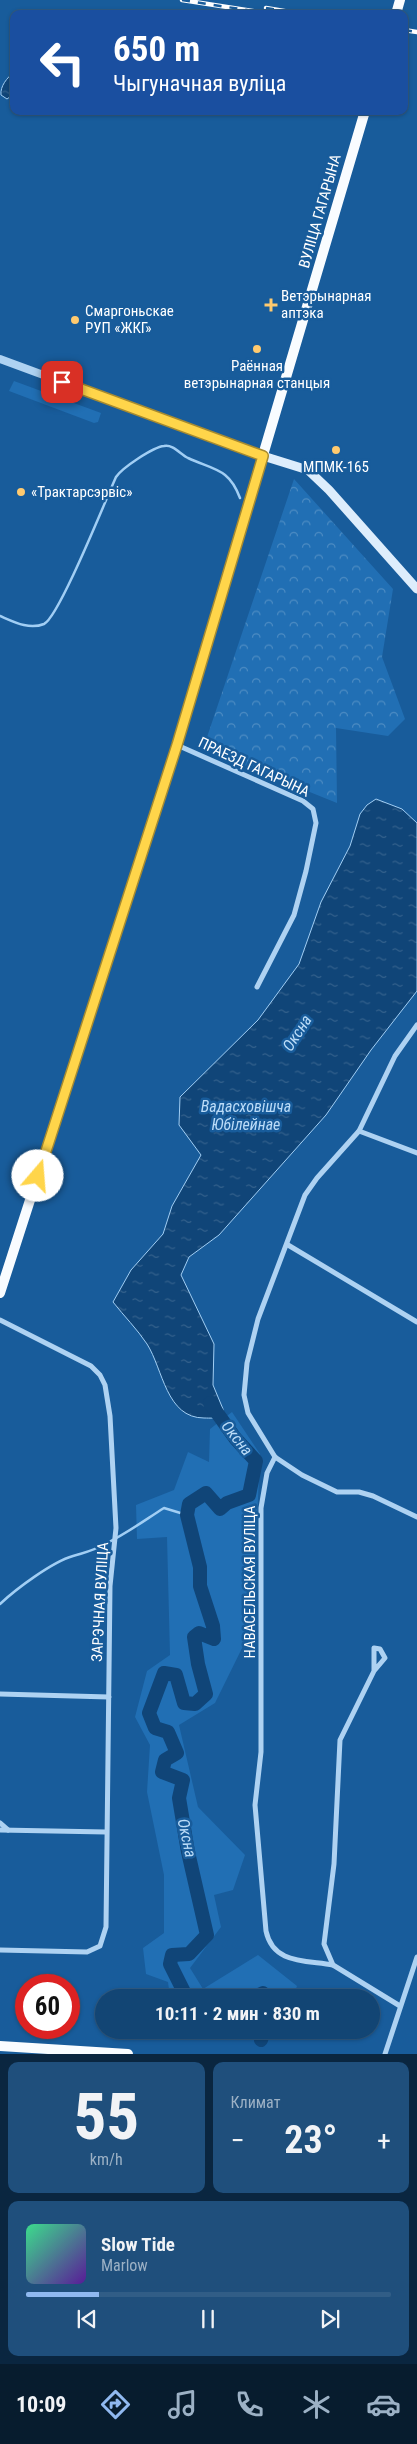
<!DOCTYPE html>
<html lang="ru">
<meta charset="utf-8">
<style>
body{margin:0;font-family:"Roboto Condensed",sans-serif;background:#1f4f7c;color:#f1f3f6;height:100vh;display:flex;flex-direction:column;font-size:19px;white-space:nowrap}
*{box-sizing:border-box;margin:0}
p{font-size:16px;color:#9cb1c5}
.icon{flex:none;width:28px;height:28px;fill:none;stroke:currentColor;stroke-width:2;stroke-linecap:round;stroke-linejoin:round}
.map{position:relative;height:2054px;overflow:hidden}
.drawer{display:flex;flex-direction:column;gap:8px;padding:8px;background:#0a2640;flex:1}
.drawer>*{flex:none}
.guide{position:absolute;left:10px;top:10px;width:398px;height:105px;border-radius:10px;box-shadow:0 1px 4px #0004,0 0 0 1px #315d86;background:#1a4fa0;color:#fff;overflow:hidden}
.speed{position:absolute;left:15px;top:1974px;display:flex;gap:10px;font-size:25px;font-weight:700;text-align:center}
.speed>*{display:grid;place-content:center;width:65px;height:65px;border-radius:50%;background:#124574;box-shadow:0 1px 4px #0004,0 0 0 1px #315d86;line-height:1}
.speed .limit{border:8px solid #d22;background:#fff;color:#111}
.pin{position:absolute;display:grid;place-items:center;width:42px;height:42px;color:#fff;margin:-21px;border-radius:10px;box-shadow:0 2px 8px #0006}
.me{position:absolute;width:55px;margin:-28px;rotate:18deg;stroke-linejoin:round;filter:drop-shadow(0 0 4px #0008)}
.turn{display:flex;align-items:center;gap:18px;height:105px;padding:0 20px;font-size:22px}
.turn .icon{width:65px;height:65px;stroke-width:2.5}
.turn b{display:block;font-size:35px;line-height:42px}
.big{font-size:38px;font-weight:700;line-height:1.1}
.drawer .widget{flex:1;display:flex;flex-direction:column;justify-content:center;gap:8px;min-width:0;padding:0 18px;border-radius:10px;background:#1f4f7c}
.drawer .dial{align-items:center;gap:0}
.dial b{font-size:65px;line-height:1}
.song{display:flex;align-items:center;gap:15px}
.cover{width:60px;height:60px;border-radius:8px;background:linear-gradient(135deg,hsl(150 70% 55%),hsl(270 70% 35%))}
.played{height:5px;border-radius:2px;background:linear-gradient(90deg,#90b9f0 20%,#315d86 20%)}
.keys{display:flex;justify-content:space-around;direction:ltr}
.heat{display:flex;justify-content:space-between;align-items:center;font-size:28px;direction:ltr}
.drawer .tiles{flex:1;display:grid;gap:8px;grid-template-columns:1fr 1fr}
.widget:last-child{grid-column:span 2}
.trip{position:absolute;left:95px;top:1989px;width:285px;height:50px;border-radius:25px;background:#124574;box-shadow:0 1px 4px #0004,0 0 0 1px #315d86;font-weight:700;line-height:50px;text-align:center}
.menu{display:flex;height:80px;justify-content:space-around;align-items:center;background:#071c2e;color:#9cb1c5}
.menu .icon{width:35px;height:35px}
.menu .selected{color:#90b9f0}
.menu b{font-size:22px;color:#f1f3f6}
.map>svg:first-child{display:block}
</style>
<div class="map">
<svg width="417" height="2054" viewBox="0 0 417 2054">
<defs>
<pattern id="forest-crowns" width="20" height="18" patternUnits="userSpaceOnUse" patternTransform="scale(1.25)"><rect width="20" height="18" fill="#216fb4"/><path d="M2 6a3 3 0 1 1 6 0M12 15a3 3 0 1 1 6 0" fill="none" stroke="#4d8cc3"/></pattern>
<pattern id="water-ripples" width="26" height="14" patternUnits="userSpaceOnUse" patternTransform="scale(1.25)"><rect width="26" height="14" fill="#104578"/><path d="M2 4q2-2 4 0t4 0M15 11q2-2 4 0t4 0" fill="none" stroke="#34618c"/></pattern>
</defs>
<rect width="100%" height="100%" fill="#185c9b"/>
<!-- grass -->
<g fill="#216fb4">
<polygon points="14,381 101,413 98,422 94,423 9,391"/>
<polygon points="232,1412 260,1454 256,1543 248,1636 215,1703 179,1725 198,1807 245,1855 233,1890 214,1895 221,1927 190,1968 203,1989 258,1955 297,1986 293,1997 170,1997 168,1982 146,1974 143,1948 164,1933 164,1875 147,1792 150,1745 135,1717 147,1671 170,1655 167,1537 137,1539 136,1505 174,1490 188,1452 209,1462 210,1429"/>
<polygon points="183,2030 282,2030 279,2038 186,2035"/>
</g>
<!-- forest -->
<polygon fill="url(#forest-crowns)" points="294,479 393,589 382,657 405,719 388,736 336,728 337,803 203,749"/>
<!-- water -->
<g fill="url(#water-ripples)" stroke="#a1cef4">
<path d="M14 72V94L7 99 1 95C0 86 7 78 14 72Z"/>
<path d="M376 799 402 809 417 823V991L371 1050 326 1115 219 1235 189 1257 181 1275 214 1344 213 1385 223 1409V1415C217 1419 210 1418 204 1418 166 1418 163 1369 147 1344 137 1329 124 1316 113 1302L131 1270 163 1234 172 1206 201 1155 179 1125 180 1097 258 1020 299 964 321 902 350 846 360 814 367 805Z"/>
</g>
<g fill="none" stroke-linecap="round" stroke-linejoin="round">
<!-- stream -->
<g stroke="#a1cef4" stroke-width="2.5">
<path d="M0 616C14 622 29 630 44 624 59 617 106 499 116 477 122 468 153 447 164 446 173 444 180 454 188 458 214 470 229 468 240 498"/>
<path d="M0 1604C16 1589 52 1562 73 1556 86 1552 93 1551 105 1544 126 1534 145 1520 164 1508L187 1515"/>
</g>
<!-- river -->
<g stroke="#104578" stroke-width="14">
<polyline points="187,1998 170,1964 172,1955 189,1954 207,1935 188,1852 179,1798 183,1780 162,1772 165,1760 177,1753 168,1732 155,1728 149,1713 164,1673 176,1675 184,1703 195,1704 206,1694 198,1664 194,1637 199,1633 214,1639 213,1626 200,1586 200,1567 187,1515 189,1504 206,1493 220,1509 227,1503 249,1495 256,1461 235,1438 210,1403"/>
<polyline points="252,1998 263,1993 265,1998"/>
<polyline points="261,2040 264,2030"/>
</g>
<!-- minor -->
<g stroke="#aed2f2" stroke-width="5">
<polyline points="177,745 303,801 313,809 316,823 306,871 294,915 257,987"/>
<polyline points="417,1025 395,1056 359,1131 317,1178 305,1195 258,1319 247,1363 244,1395 248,1413 275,1457 302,1475 337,1492 359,1492 373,1496 417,1517"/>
<polyline points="359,1131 417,1153"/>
<polyline points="288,1245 417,1322"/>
<polyline points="0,1320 91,1366 100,1375 105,1385 110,1416 116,1528 110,1586 106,1927 100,1946 87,1952 0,1950"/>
<path d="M275 1457 267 1473 261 1508V1752L255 1805 266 1931C273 1964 305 1960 333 1965"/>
<polyline points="374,1671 385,1658 380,1649 374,1648 374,1671 340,1740 334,1864 324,1944 333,1965 400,2006"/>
<polyline points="0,1694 109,1697"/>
<polyline points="0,1823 8,1830"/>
<polyline points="0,1830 106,1832"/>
<polyline points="385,2054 417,1957"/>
</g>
<!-- tertiary -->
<polyline stroke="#aed2f2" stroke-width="8" points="0,359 263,456"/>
<!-- secondary -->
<polyline stroke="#ddedfc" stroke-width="9" points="263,456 308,470 329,490 417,589"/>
<!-- primary -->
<g stroke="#f9fcff" stroke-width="10">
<polyline points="396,14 400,0"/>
<polyline points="0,1293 177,745 365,111"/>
<polyline points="0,2046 128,2054"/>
</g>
<defs>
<g id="rail">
<polyline points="182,0 272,14"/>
<polyline points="266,8 302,14"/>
<polyline points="404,30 417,32"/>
</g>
</defs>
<!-- rail casing -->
<use href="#rail" stroke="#fff" stroke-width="4.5"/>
<!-- rail -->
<use href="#rail" stroke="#185c9b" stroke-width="2.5" stroke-dasharray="8" stroke-linecap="butt"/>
</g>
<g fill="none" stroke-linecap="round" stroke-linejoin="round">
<defs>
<polyline id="route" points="38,1176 177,745 263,456 62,382"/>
</defs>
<!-- route casing -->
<use href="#route" stroke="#a68a30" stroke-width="12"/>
<!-- route -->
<use href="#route" stroke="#ffd54a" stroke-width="9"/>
</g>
<!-- markers -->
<g fill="#ffca6f" stroke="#185c9b" stroke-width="2">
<path d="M268.5 297.5h5v5h5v5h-5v5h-5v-5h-5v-5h5z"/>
<circle cx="75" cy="320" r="5"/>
<circle cx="257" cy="349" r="5"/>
<circle cx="336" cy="450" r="5"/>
<circle cx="21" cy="492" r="5"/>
</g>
<g text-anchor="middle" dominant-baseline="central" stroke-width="5" stroke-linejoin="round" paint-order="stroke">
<!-- street labels -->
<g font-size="15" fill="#fff" stroke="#185c9b">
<text transform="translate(320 211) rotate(-74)">ВУЛІЦА ГАГАРЫНА</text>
<text transform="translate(254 767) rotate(25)">ПРАЕЗД ГАГАРЫНА</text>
<text transform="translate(250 1582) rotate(-90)">НАВАСЕЛЬСКАЯ ВУЛІЦА</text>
<text transform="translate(100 1602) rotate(-87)">ЗАРЭЧНАЯ ВУЛІЦА</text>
</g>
<!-- poi labels -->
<g font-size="15" fill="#fff" stroke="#185c9b" text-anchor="start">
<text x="281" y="296">Ветэрынарная<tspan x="281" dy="17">аптэка</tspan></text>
<text x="85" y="311">Смаргоньскае<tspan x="85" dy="17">РУП «ЖКГ»</tspan></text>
<text x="257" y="366" text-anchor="middle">Раённая<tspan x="257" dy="17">ветэрынарная станцыя</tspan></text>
<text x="336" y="467" text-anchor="middle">МПМК-165</text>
<text x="31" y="492">«Трактарсэрвіс»</text>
</g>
<!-- water labels -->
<g font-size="16" font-style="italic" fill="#bbdcf8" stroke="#185c9b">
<text transform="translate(297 1033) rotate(-57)">Оксна</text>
<text x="246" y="1106">Вадасховішча<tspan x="246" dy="18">Юбілейнае</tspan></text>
<text transform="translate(237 1438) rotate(51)">Оксна</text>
<text transform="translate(187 1838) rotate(78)">Оксна</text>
</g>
</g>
</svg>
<div class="speed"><div class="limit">60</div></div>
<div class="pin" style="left:62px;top:382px;background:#d93025"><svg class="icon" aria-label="arrive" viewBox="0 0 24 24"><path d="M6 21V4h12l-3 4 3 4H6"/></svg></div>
<svg class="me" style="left:38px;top:1176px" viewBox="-20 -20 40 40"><circle r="19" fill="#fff"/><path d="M0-13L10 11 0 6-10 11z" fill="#ffd54a"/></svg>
<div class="trip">10:11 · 2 мин · 830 m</div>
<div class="guide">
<div class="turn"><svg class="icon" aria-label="left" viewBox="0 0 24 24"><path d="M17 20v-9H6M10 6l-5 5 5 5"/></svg><div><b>650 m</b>Чыгуначная вуліца</div></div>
</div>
</div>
<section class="drawer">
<div class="tiles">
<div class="widget dial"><b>55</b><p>km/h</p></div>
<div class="widget"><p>Климат</p>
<div class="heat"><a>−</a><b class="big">23°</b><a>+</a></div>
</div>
<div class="widget">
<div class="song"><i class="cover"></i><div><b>Slow Tide</b><p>Marlow</p></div></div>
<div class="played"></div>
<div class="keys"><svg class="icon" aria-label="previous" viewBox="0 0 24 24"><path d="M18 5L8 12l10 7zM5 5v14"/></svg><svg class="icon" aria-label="pause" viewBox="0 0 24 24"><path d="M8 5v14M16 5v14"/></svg><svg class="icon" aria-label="next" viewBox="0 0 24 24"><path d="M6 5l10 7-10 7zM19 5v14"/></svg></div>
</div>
</div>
</section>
<nav class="menu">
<b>10:09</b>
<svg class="icon selected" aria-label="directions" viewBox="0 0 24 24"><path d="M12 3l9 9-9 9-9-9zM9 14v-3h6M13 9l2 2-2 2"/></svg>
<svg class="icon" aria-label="music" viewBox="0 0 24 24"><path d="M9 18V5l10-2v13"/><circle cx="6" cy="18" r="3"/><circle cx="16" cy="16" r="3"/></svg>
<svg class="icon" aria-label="phone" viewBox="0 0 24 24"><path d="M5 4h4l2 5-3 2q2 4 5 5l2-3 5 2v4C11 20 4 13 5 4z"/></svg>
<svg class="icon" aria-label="climate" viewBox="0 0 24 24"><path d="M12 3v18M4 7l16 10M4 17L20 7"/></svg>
<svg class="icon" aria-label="car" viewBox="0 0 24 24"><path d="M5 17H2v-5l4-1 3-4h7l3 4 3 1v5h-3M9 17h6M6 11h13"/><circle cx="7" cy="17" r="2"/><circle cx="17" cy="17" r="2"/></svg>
</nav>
